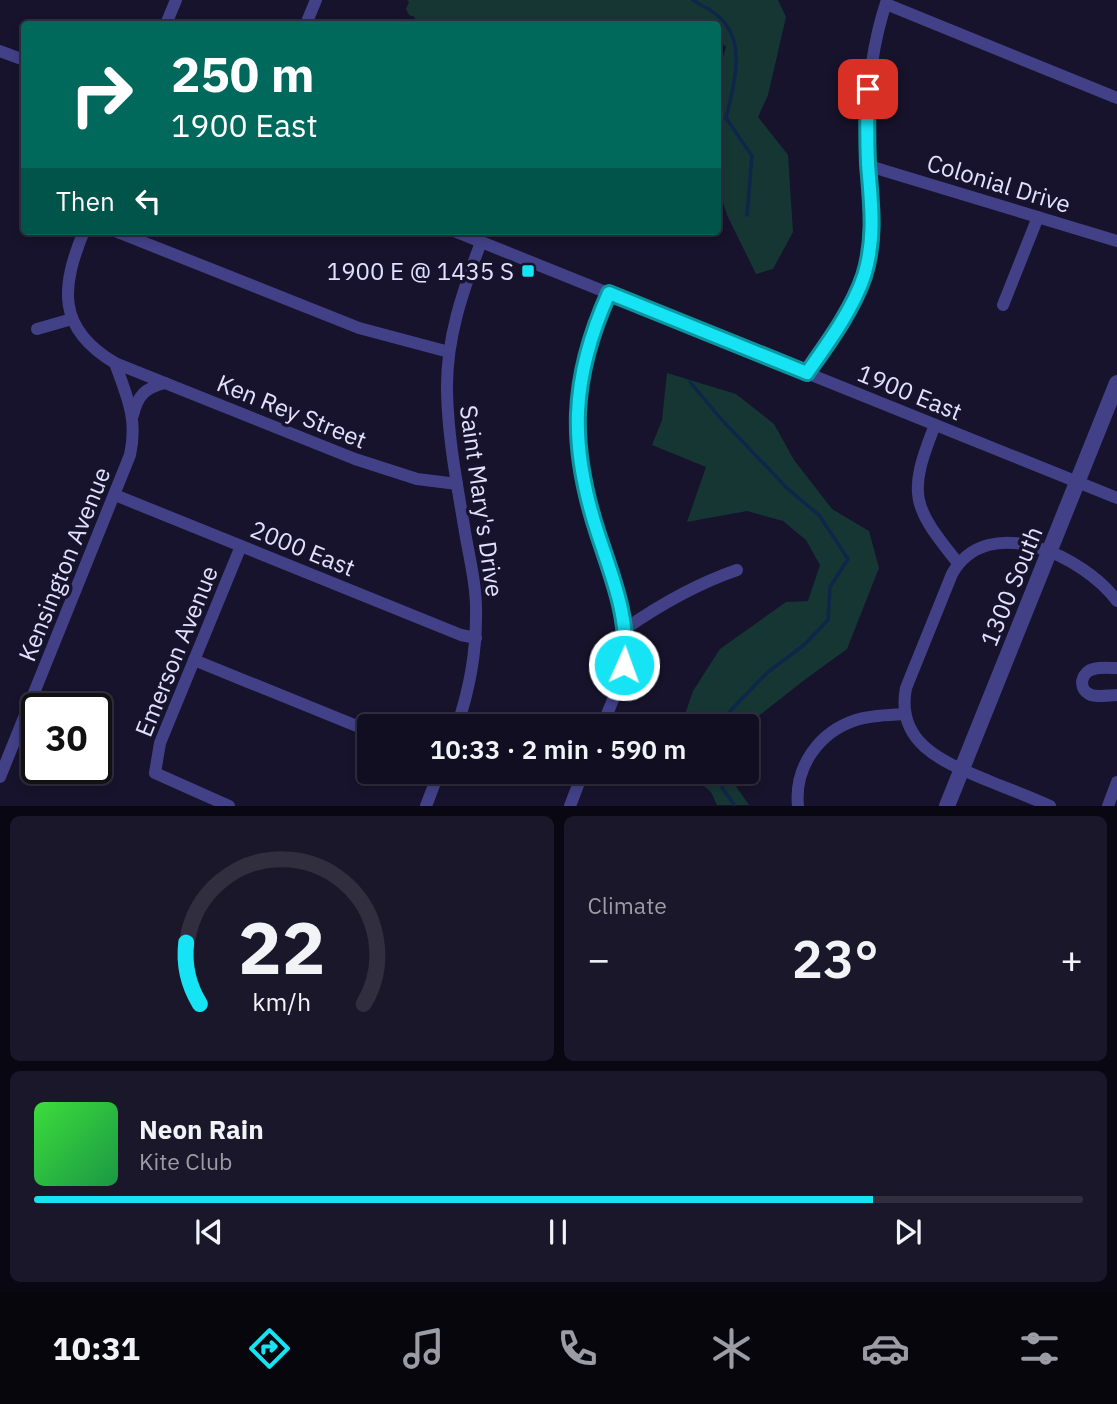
<!DOCTYPE html>
<meta charset="utf-8">
<style>
body{margin:0;font-family:"IBM Plex Sans",sans-serif;background:#1a172a;color:#f1f3f6;height:100vh;display:flex;flex-direction:column;font-size:26px;white-space:nowrap}
*{box-sizing:border-box;margin:0}
p{font-size:23px;color:#9c9ca5}
.icon{flex:none;width:38px;height:38px;fill:none;stroke:currentColor;stroke-width:2;stroke-linecap:round;stroke-linejoin:round}
.map{position:relative;height:806px;overflow:hidden}
.panel{display:flex;flex-direction:column;gap:10px;padding:10px;background:#090812;flex:1}
.panel>*{flex:none}
.guide{position:absolute;left:21px;top:21px;width:700px;height:214px;border-radius:7px;box-shadow:0 4px 10px #0003,0 0 0 2px #302e3f;background:#00695c;color:#fff;overflow:hidden}
.speed{position:absolute;left:21px;top:693px;display:flex;gap:14px;font-size:35px;font-weight:700;text-align:center}
.speed>*{display:grid;place-content:center;width:91px;height:91px;border-radius:50%;background:#110e21;box-shadow:0 4px 10px #0003,0 0 0 2px #302e3f;line-height:1}
.speed .limit{border:4px solid #111;border-radius:10px;background:#fff;color:#111}
.pin{position:absolute;display:grid;place-items:center;width:60px;height:60px;color:#fff;margin:-30px;border-radius:14px;box-shadow:0 4px 10px #0006}
.me{position:absolute;width:77px;margin:-38px;rotate:2deg;stroke-linejoin:round;filter:drop-shadow(0 0 5px #0008)}
.turn{display:flex;align-items:center;gap:24px;height:147px;padding:0 35px;font-size:32px}
.turn .icon{width:91px;height:91px;stroke-width:2.5}
.turn b{display:block;font-size:49px;line-height:60px}
.then{display:flex;align-items:center;height:66px;padding:0 35px;background:#0003;gap:14px;font-size:26px}
.big{font-size:52px;font-weight:600;line-height:1.1}
.panel .card{flex:1;display:flex;flex-direction:column;justify-content:center;gap:10px;min-width:0;padding:0 24px;border-radius:10px;background:#1a172a}
.panel .dial{align-items:center;gap:0}
.dial svg{height:182px;overflow:visible;fill:none;stroke:#302e3f;stroke-width:7;stroke-linecap:round;text-anchor:middle}
.dial text{fill:#f1f3f6;stroke:none}
.song{display:flex;align-items:center;gap:21px}
.cover{width:84px;height:84px;border-radius:10px;background:linear-gradient(135deg,hsl(120 70% 55%),hsl(140 70% 35%))}
.played{height:7px;border-radius:4px;background:linear-gradient(90deg,#16e3f3 80%,#302e3f 80%)}
.keys{display:flex;justify-content:space-around;direction:ltr}
.heat{display:flex;justify-content:space-between;align-items:center;font-size:38px;direction:ltr}
.panel .tiles{flex:1;display:grid;gap:10px;grid-template-columns:1fr 1fr}
.card:last-child{grid-column:span 2}
.trip{position:absolute;left:357px;top:714px;width:402px;height:70px;border-radius:7px;background:#110e21;box-shadow:0 4px 10px #0003,0 0 0 2px #302e3f;font-weight:600;line-height:70px;text-align:center}
.tab-bar{display:flex;height:112px;justify-content:space-around;align-items:center;background:#07060d;color:#9c9ca5}
.tab-bar .icon{width:49px;height:49px}
.tab-bar .current{color:#16e3f3}
.tab-bar b{font-size:32px;color:#f1f3f6}
.map>svg:first-child{display:block}
</style>
<div class="map">
<svg width="1117" height="806" viewBox="0 0 1117 806">
<rect width="100%" height="100%" fill="#17132c"/>
<!-- green -->
<g fill="#163634">
<polygon points="407,0 778,0 786,17 768,95 758,117 788,155 793,232 773,269 756,274 727,215 718,187 718,74 726,47 718,40 718,24 684,24 669,21 667,24 419,24 414,22 415,17 409,15 406,9 409,2"/>
<polygon points="667,373 736,394 774,424 794,460 832,509 869,531 879,568 847,649 803,681 746,726 681,726 693,691 720,649 786,602 808,601 820,565 806,540 783,521 747,511 687,522 706,467 652,445 662,420"/>
<polygon points="687,772 726,772 749,805 717,805 711,792"/>
</g>
<g fill="none" stroke-linecap="round" stroke-linejoin="round">
<!-- stream -->
<g stroke="#0f264a" stroke-width="3.5">
<path d="M693 0C701 6 710 9 717 15 748 40 734 85 726 118L752 156 747 215"/>
<polyline points="690,382 721,419 788,489 819,515 848,559 830,587 828,620 804,645 768,672 732,709 720,726"/>
<polyline points="711,772 735,806"/>
</g>
<!-- minor -->
<g stroke="#424188" stroke-width="12">
<polyline points="886,4 1117,98"/>
<polyline points="166,24 176,0"/>
<polyline points="306,24 316,0"/>
<polyline points="0,51 24,60"/>
<polyline points="869,166 1117,241"/>
<path d="M84 231C61 287 56 328 115 363L355 459 417 479 457 484"/>
<polyline points="115,231 359,328 449,352"/>
<polyline points="454,231 1117,498"/>
<polyline points="1003,305 1038,217"/>
<polyline points="37,329 72,319"/>
<path d="M807 373C828 343 852 311 864 276 876 239 871 202 868 164 865 109 869 53 887 0"/>
<path d="M133 415C138 395 145 388 165 383"/>
<path d="M935 425C907 495 912 506 958 563"/>
<polyline points="115,495 461,635 476,638"/>
<path d="M625 629C661 604 696 584 737 570"/>
<polyline points="194,660 369,731"/>
<path d="M1117 668C1110 668 1101 667 1094 669 1082 671 1077 687 1089 694 1096 698 1109 695 1117 695"/>
<path d="M457 726C469 691 476 655 476 617 477 591 471 564 466 538 458 489 448 441 447 391 446 338 463 291 481 242"/>
<path d="M602 726C612 702 624 677 626 650 631 591 587 525 579 465 572 406 585 347 609 293"/>
<path d="M0 777 130 455C138 418 127 397 115 363"/>
<polyline points="229,806 155,773 160,743 241,546"/>
<polyline points="426,806 439,772"/>
<polyline points="570,806 583,772"/>
<path d="M798 806C794 767 819 732 856 720 871 715 889 715 905 714"/>
<path d="M1050 806C1030 797 1009 789 989 781 946 763 895 745 906 688L952 574C988 510 1085 557 1117 601"/>
<polyline points="1108,806 1117,782"/>
</g>
<!-- tertiary -->
<polyline stroke="#424188" stroke-width="16" points="947,806 1117,383"/>
</g>
<g fill="none" stroke-linecap="round" stroke-linejoin="round">
<defs>
<path id="route" d="M624 665C630 619 612 577 598 534 569 446 570 379 609 293L807 373C828 343 852 311 864 276 876 238 871 202 868 164 867 139 867 114 868 89"/>
</defs>
<!-- route casing -->
<use href="#route" stroke="#0e949e" stroke-width="18"/>
<!-- route -->
<use href="#route" stroke="#16e3f3" stroke-width="12"/>
</g>
<!-- markers -->
<rect fill="#16e3f3" stroke="#17132c" stroke-width="2.5" x="521" y="264" width="14" height="14" rx="3.5"/>
<g text-anchor="middle" dominant-baseline="central" stroke-width="7" stroke-linejoin="round" paint-order="stroke">
<!-- street labels -->
<g font-size="24" fill="#e2e0fd" stroke="#17132c">
<text transform="translate(999 183) rotate(17)">Colonial Drive</text>
<text transform="translate(910 392) rotate(22)">1900 East</text>
<text transform="translate(292 411) rotate(22)">Ken Rey Street</text>
<text transform="translate(482 501) rotate(82)">Saint Mary's Drive</text>
<text transform="translate(303 548) rotate(22)">2000 East</text>
<text transform="translate(64 564) rotate(-68)">Kensington Avenue</text>
<text transform="translate(1011 586) rotate(-68)">1300 South</text>
<text transform="translate(176 651) rotate(-68)">Emerson Avenue</text>
</g>
<!-- poi labels -->
<g font-size="24" fill="#e2e0fd" stroke="#17132c" text-anchor="end">
<text x="514" y="271">1900 E @ 1435 S</text>
</g>
</g>
</svg>
<div class="speed"><div class="limit">30</div></div>
<div class="pin" style="left:868px;top:89px;background:#d93025"><svg class="icon" aria-label="arrive" viewBox="0 0 24 24"><path d="M6 21V4h12l-3 4 3 4H6"/></svg></div>
<svg class="me" style="left:624px;top:665px" viewBox="-20 -20 40 40"><circle r="17" fill="#16e3f3" stroke="#fff" stroke-width="3"/><path d="M0-11L8 9 0 5-8 9z" fill="#fff"/></svg>
<div class="trip">10:33 · 2 min · 590 m</div>
<div class="guide">
<div class="turn"><svg class="icon" aria-label="right" viewBox="0 0 24 24"><path d="M7 20v-9h11M14 6l5 5-5 5"/></svg><div><b>250 m</b>1900 East</div></div>
<div class="then">Then<svg class="icon" aria-label="left" viewBox="0 0 24 24"><path d="M17 20v-9H6M10 6l-5 5 5 5"/></svg></div>
</div>
</div>
<section class="panel">
<div class="tiles">
<div class="card dial"><svg viewBox="0 0 100 80">
<path d="M14 69A42 42 0 1 1 86 69"/>
<path d="M14 69A42 42 0 0 1 8 42" stroke="#16e3f3"/>
<text x="50" y="56" font-size="32" font-weight="700">22</text>
<text x="50" y="72" font-size="11">km/h</text>
</svg></div>
<div class="card"><p>Climate</p>
<div class="heat"><a>−</a><b class="big">23°</b><a>+</a></div>
</div>
<div class="card">
<div class="song"><i class="cover"></i><div><b>Neon Rain</b><p>Kite Club</p></div></div>
<div class="played"></div>
<div class="keys"><svg class="icon" aria-label="previous" viewBox="0 0 24 24"><path d="M18 5L8 12l10 7zM5 5v14"/></svg><svg class="icon" aria-label="pause" viewBox="0 0 24 24"><path d="M8 5v14M16 5v14"/></svg><svg class="icon" aria-label="next" viewBox="0 0 24 24"><path d="M6 5l10 7-10 7zM19 5v14"/></svg></div>
</div>
</div>
</section>
<nav class="tab-bar">
<b>10:31</b>
<svg class="icon current" aria-label="directions" viewBox="0 0 24 24"><path d="M12 3l9 9-9 9-9-9zM9 14v-3h6M13 9l2 2-2 2"/></svg>
<svg class="icon" aria-label="music" viewBox="0 0 24 24"><path d="M9 18V5l10-2v13"/><circle cx="6" cy="18" r="3"/><circle cx="16" cy="16" r="3"/></svg>
<svg class="icon" aria-label="phone" viewBox="0 0 24 24"><path d="M5 4h4l2 5-3 2q2 4 5 5l2-3 5 2v4C11 20 4 13 5 4z"/></svg>
<svg class="icon" aria-label="climate" viewBox="0 0 24 24"><path d="M12 3v18M4 7l16 10M4 17L20 7"/></svg>
<svg class="icon" aria-label="car" viewBox="0 0 24 24"><path d="M5 17H2v-5l4-1 3-4h7l3 4 3 1v5h-3M9 17h6M6 11h13"/><circle cx="7" cy="17" r="2"/><circle cx="17" cy="17" r="2"/></svg>
<svg class="icon" aria-label="filters" viewBox="0 0 24 24"><path d="M4 7h16M4 17h16"/><circle cx="9" cy="7" r="2"/><circle cx="15" cy="17" r="2"/></svg>
</nav>
